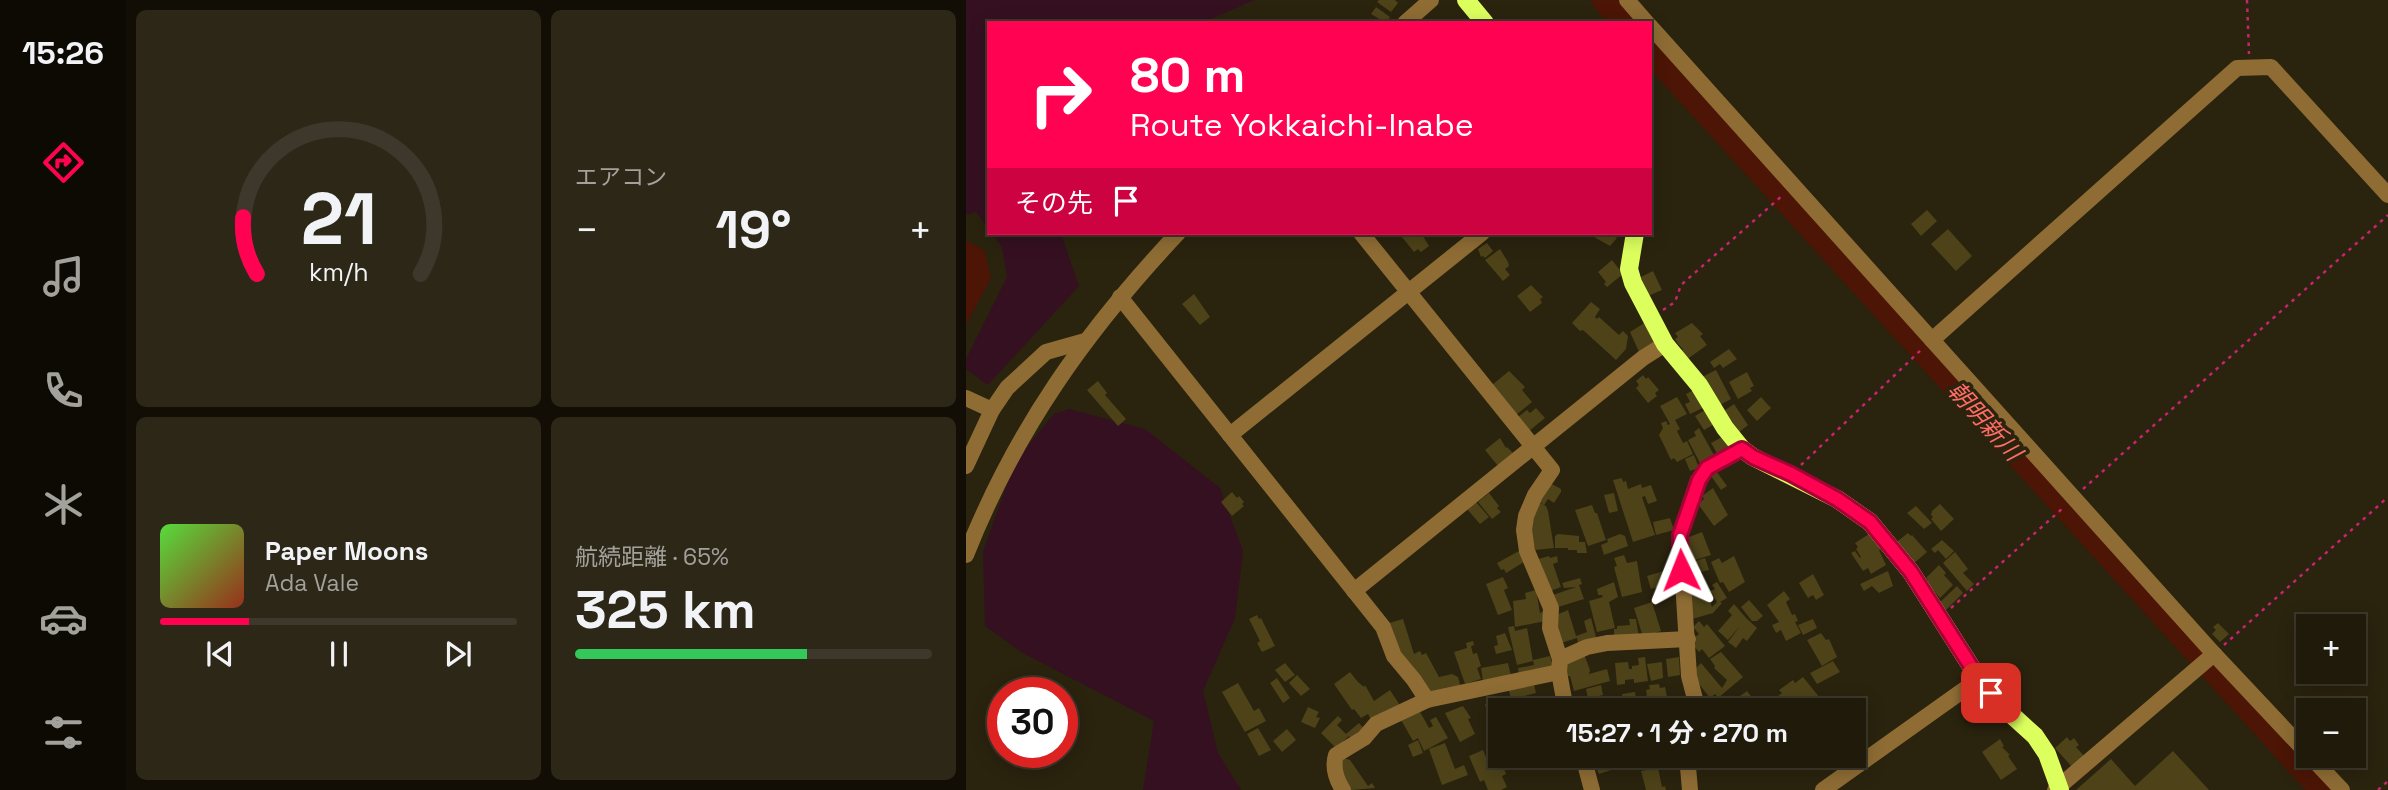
<!DOCTYPE html>
<html lang="ja">
<meta charset="utf-8">
<style>
body{margin:0;font-family:"Space Grotesk","Noto Sans JP",sans-serif;background:#2d2718;color:#f1f3f6;height:100vh;display:flex;flex-direction:column;font-size:26px;white-space:nowrap}
*{box-sizing:border-box;margin:0}
p{font-size:23px;color:#a2a19c}
.icon{flex:none;width:38px;height:38px;fill:none;stroke:currentColor;stroke-width:2;stroke-linecap:round;stroke-linejoin:round}
.map{position:relative;flex:1;overflow:hidden}
.side{display:flex;flex-direction:column;gap:10px;padding:10px;background:#120e06;width:840px}
.side>*{flex:none}
.top-card{position:absolute;left:21px;top:21px;width:665px;height:214px;border-radius:0px;box-shadow:0 4px 18px #0003,0 0 0 2px #3d382b;background:#ff0352;color:#fff;overflow:hidden}
.buttons{position:absolute;left:1330px;top:614px;display:grid;gap:14px}
.buttons a{display:grid;place-items:center;width:70px;height:70px;border-radius:0px;background:#201a0a;box-shadow:0 4px 18px #0003,0 0 0 2px #3d382b;font-size:35px}
.speed{position:absolute;left:21px;top:677px;display:flex;gap:14px;font-size:35px;font-weight:700;text-align:center}
.speed>*{display:grid;place-content:center;width:91px;height:91px;border-radius:50%;background:#201a0a;box-shadow:0 4px 18px #0003,0 0 0 2px #3d382b;line-height:1}
.speed .limit{border:10px solid #d22;background:#fff;color:#111}
.pin{position:absolute;display:grid;place-items:center;width:60px;height:60px;color:#fff;margin:-30px;border-radius:14px;box-shadow:0 4px 10px #0006}
.me{position:absolute;width:77px;margin:-38px;rotate:358deg;stroke-linejoin:round;filter:drop-shadow(0 0 5px #0008)}
.turn{display:flex;align-items:center;gap:24px;height:147px;padding:0 28px;font-size:32px}
.turn .icon{width:91px;height:91px;stroke-width:2.5}
.turn b{display:block;font-size:49px;line-height:60px}
.then{display:flex;align-items:center;height:66px;padding:0 28px;background:#0003;gap:14px;font-size:26px}
.big{font-size:52px;font-weight:700;line-height:1.1}
.side .card{flex:1;display:flex;flex-direction:column;justify-content:center;gap:10px;min-width:0;padding:0 24px;border-radius:10px;background:#2d2718}
.side .dial{align-items:center;gap:0}
.dial svg{height:182px;overflow:visible;fill:none;stroke:#3d382b;stroke-width:7;stroke-linecap:round;text-anchor:middle}
.dial text{fill:#f1f3f6;stroke:none}
.song{display:flex;align-items:center;gap:21px}
.cover{width:84px;height:84px;border-radius:10px;background:linear-gradient(135deg,hsl(110 70% 55%),hsl(10 70% 35%))}
.played{height:7px;border-radius:4px;background:linear-gradient(90deg,#ff0352 25%,#3d382b 25%)}
.keys{display:flex;justify-content:space-around;direction:ltr}
.heat{display:flex;justify-content:space-between;align-items:center;font-size:38px;direction:ltr}
.charge{height:10px;border-radius:5px;background:linear-gradient(90deg,#34c759 65%,#3d382b 0)}
.side .tiles{flex:1;display:grid;gap:10px;grid-template-columns:repeat(2,1fr)}
.trip{position:absolute;left:522px;top:698px;width:378px;height:70px;border-radius:0px;background:#201a0a;box-shadow:0 4px 18px #0003,0 0 0 2px #3d382b;font-weight:700;line-height:70px;text-align:center}
main{display:flex;flex:1;min-height:0}
.menu{display:flex;flex-direction:column;width:126px;justify-content:space-around;align-items:center;background:#0d0a04;color:#a2a19c}
.menu .icon{width:49px;height:49px}
.menu .on{color:#ff0352}
.menu b{font-size:32px;color:#f1f3f6}
.map>svg:first-child{display:block}
</style>
<main>
<nav class="menu">
<b>15:26</b>
<svg class="icon on" aria-label="directions" viewBox="0 0 24 24"><path d="M12 3l9 9-9 9-9-9zM9 14v-3h6M13 9l2 2-2 2"/></svg>
<svg class="icon" aria-label="music" viewBox="0 0 24 24"><path d="M9 18V5l10-2v13"/><circle cx="6" cy="18" r="3"/><circle cx="16" cy="16" r="3"/></svg>
<svg class="icon" aria-label="phone" viewBox="0 0 24 24"><path d="M5 4h4l2 5-3 2q2 4 5 5l2-3 5 2v4C11 20 4 13 5 4z"/></svg>
<svg class="icon" aria-label="climate" viewBox="0 0 24 24"><path d="M12 3v18M4 7l16 10M4 17L20 7"/></svg>
<svg class="icon" aria-label="car" viewBox="0 0 24 24"><path d="M5 17H2v-5l4-1 3-4h7l3 4 3 1v5h-3M9 17h6M6 11h13"/><circle cx="7" cy="17" r="2"/><circle cx="17" cy="17" r="2"/></svg>
<svg class="icon" aria-label="filters" viewBox="0 0 24 24"><path d="M4 7h16M4 17h16"/><circle cx="9" cy="7" r="2"/><circle cx="15" cy="17" r="2"/></svg>
</nav>
<section class="side">
<div class="tiles">
<div class="card dial"><svg viewBox="0 0 100 80">
<path d="M14 69A42 42 0 1 1 86 69"/>
<path d="M14 69A42 42 0 0 1 8 44" stroke="#ff0352"/>
<text x="50" y="56" font-size="32" font-weight="700">21</text>
<text x="50" y="72" font-size="11">km/h</text>
</svg></div>
<div class="card"><p>エアコン</p>
<div class="heat"><a>−</a><b class="big">19°</b><a>+</a></div>
</div>
<div class="card">
<div class="song"><i class="cover"></i><div><b>Paper Moons</b><p>Ada Vale</p></div></div>
<div class="played"></div>
<div class="keys"><svg class="icon" aria-label="previous" viewBox="0 0 24 24"><path d="M18 5L8 12l10 7zM5 5v14"/></svg><svg class="icon" aria-label="pause" viewBox="0 0 24 24"><path d="M8 5v14M16 5v14"/></svg><svg class="icon" aria-label="next" viewBox="0 0 24 24"><path d="M6 5l10 7-10 7zM19 5v14"/></svg></div>
</div>
<div class="card"><p>航続距離 · 65%</p><b class="big">325 km</b><div class="charge"></div></div>
</div>
</section>
<div class="map">
<svg width="1422" height="790" viewBox="0 0 1422 790">
<rect width="100%" height="100%" fill="#2a230e"/>
<!-- green -->
<g fill="#351021">
<polygon points="0,0 288,0 236,23 23,23 23,229 10,212 0,215"/>
<polygon points="26,233 109,233 96,237 113,286 22,385 0,369 0,359 41,277 36,247"/>
<polygon points="103,409 179,429 254,488 277,551 269,618 237,691 252,753 275,790 177,790 188,721 55,652 19,626 17,551 50,460 88,414"/>
</g>
<!-- water -->
<polygon fill="#4c1505" points="0,241 18,250 25,278 0,325"/>
<g fill="none" stroke-linecap="round" stroke-linejoin="round">
<!-- river -->
<g stroke="#4c1505" stroke-width="23">
<polyline points="637,0 658,23"/>
<polyline points="684,52 1355,790"/>
</g>
</g>
<!-- building -->
<g fill="#4d4218">
<polygon points="413,0 429,0 432,3 425,12 411,2"/>
<polygon points="410,7 424,17 420,23 405,14"/>
<polygon points="961,210 971,221 955,236 945,224"/>
<polygon points="982,229 1006,256 990,271 965,244"/>
<polygon points="444,233 455,233 463,246 455,252 452,249 448,252 436,237"/>
<polygon points="632,233 645,233 651,238 644,246 628,237"/>
<polygon points="521,243 527,251 519,258 517,256 515,257 512,249"/>
<polygon points="534,249 542,262 543,266 539,269 544,275 537,281 519,260"/>
<polygon points="646,260 657,274 641,287 638,284 640,282 632,272"/>
<polygon points="687,271 696,290 682,296 673,278"/>
<polygon points="565,285 577,297 574,299 576,303 564,312 551,296"/>
<polygon points="228,294 244,317 234,325 216,304"/>
<polygon points="625,302 634,309 629,317 631,319 633,317 653,335 657,331 662,336 660,349 650,360 617,330 614,331 606,323"/>
<polygon points="680,322 691,341 674,354 664,332"/>
<polygon points="726,323 737,334 734,336 741,345 720,360 714,352 717,349 712,344 709,339 712,337 709,333"/>
<polygon points="763,349 771,359 757,368 754,364 748,368 744,362"/>
<polygon points="750,370 765,399 750,407 734,378"/>
<polygon points="543,371 559,387 556,390 566,402 550,415 526,385"/>
<polygon points="781,372 788,386 784,388 786,391 772,399 763,382"/>
<polygon points="677,375 680,379 682,377 693,390 689,393 691,396 682,403 670,388 673,385 670,381"/>
<polygon points="132,381 141,393 139,395 160,419 152,426 121,390"/>
<polygon points="730,389 739,407 724,414 719,404 724,402 720,394"/>
<polygon points="711,397 721,414 709,420 714,429 711,431 717,443 721,441 727,454 711,462 708,458 705,460 693,435 697,428 695,423 700,421 702,425 704,424 694,406"/>
<polygon points="795,397 805,408 791,421 781,410"/>
<polygon points="768,404 782,425 771,434 755,413"/>
<polygon points="570,408 579,418 563,431 552,417 561,410 564,413"/>
<polygon points="739,410 747,425 738,430 729,416"/>
<polygon points="733,428 749,457 735,465 722,440 730,436 728,432"/>
<polygon points="758,436 765,448 752,455 745,443"/>
<polygon points="534,438 540,448 541,447 547,453 532,466 519,450"/>
<polygon points="728,455 733,468 724,471 719,459"/>
<polygon points="751,472 761,486 755,490 745,476"/>
<polygon points="656,478 657,482 660,481 662,489 675,484 676,488 685,485 691,501 682,504 679,496 676,497 689,535 667,542 647,480"/>
<polygon points="584,483 595,489 595,492 588,503 582,499 578,505 572,501"/>
<polygon points="747,488 762,515 748,526 732,504 738,499 736,496"/>
<polygon points="266,492 271,498 273,496 278,502 276,504 278,506 266,516 255,502"/>
<polygon points="523,493 533,506 531,508 535,512 526,519 512,502"/>
<polygon points="648,493 652,511 643,513 638,495"/>
<polygon points="510,502 523,517 514,524 501,509"/>
<polygon points="574,503 580,506 582,511 588,548 569,550 563,520"/>
<polygon points="974,504 988,519 975,531 965,519 967,517 965,515 966,511"/>
<polygon points="626,505 629,513 631,513 640,540 622,546 609,510"/>
<polygon points="950,506 966,523 958,529 941,513"/>
<polygon points="704,518 708,530 690,535 687,522"/>
<polygon points="736,532 745,555 726,561 718,539"/>
<polygon points="942,533 945,536 946,535 961,552 947,564 928,544"/>
<polygon points="592,534 613,536 613,542 619,542 621,553 611,553 611,550 602,550 602,548 589,548 589,536"/>
<polygon points="654,534 659,536 662,546 638,555 635,545 642,542 641,539"/>
<polygon points="903,534 915,549 913,550 920,565 905,574 902,568 897,571 885,553 889,551 894,558 895,557 890,549 892,547 889,543"/>
<polygon points="976,540 988,551 980,559 972,550 969,553 965,549"/>
<polygon points="553,551 558,562 540,573 538,569 535,570 531,563"/>
<polygon points="989,552 1002,569 997,573 1008,584 1001,591 977,563"/>
<polygon points="658,555 661,563 671,561 676,592 656,597 648,567 651,566 648,558"/>
<polygon points="583,556 584,558 591,556 592,562 587,564 595,587 582,592 569,560"/>
<polygon points="768,556 779,582 763,592 757,582 754,583 745,562 753,558 756,563"/>
<polygon points="739,558 743,570 730,573 732,586 722,588 720,564"/>
<polygon points="973,565 980,573 978,575 987,585 974,598 960,582 962,580 960,578"/>
<polygon points="708,568 712,581 685,589 681,576"/>
<polygon points="922,571 927,586 913,593 906,586 898,591 894,584"/>
<polygon points="847,574 858,595 850,600 847,595 842,598 833,583"/>
<polygon points="537,577 542,588 538,590 546,610 532,615 520,584"/>
<polygon points="614,578 616,584 613,585 618,599 589,608 584,596 610,587 598,588 596,583"/>
<polygon points="648,582 652,597 643,602 649,628 631,632 623,601 637,597 636,595 632,595 631,589"/>
<polygon points="751,582 761,598 754,602 756,603 747,613 726,619 721,591 739,587 746,607 751,602 744,591 749,589 746,585"/>
<polygon points="991,586 997,593 980,610 973,603"/>
<polygon points="570,590 574,613 578,611 580,621 549,627 547,601 560,599 559,593"/>
<polygon points="818,591 824,599 820,602 826,615 829,614 832,621 829,622 835,633 820,641 815,630 810,633 806,625 813,622 801,605"/>
<polygon points="783,600 797,616 791,621 786,621 775,607"/>
<polygon points="686,602 695,631 677,637 668,608"/>
<polygon points="768,604 780,618 791,628 781,641 777,638 770,648 762,642 774,626 762,640 752,631 766,615 762,611"/>
<polygon points="602,610 610,636 621,632 618,621 625,618 631,641 613,647 611,638 595,643 588,616"/>
<polygon points="291,615 293,619 295,618 309,646 296,652 291,643 294,641 283,619"/>
<polygon points="437,619 448,654 454,651 456,655 460,653 473,677 486,674 492,677 495,688 463,697 440,665 423,623"/>
<polygon points="663,619 670,619 673,637 648,639 648,629 651,629 651,626 664,625"/>
<polygon points="847,619 851,628 837,635 832,625"/>
<polygon points="733,621 738,627 741,624 759,646 743,658 736,649 733,652 727,645 730,642 727,639 733,634 727,627"/>
<polygon points="1252,623 1263,634 1254,642 1246,634 1250,630 1247,627"/>
<polygon points="548,626 549,631 561,628 567,661 551,665 542,627"/>
<polygon points="539,633 546,650 530,654 528,646 532,645 530,636"/>
<polygon points="855,633 860,640 863,639 871,657 856,666 841,640"/>
<polygon points="507,641 508,645 505,646 507,654 511,653 515,666 511,668 515,679 499,684 488,652 501,648 500,643"/>
<polygon points="755,652 777,677 752,698 749,694 744,698 730,680 728,670 735,663 756,688 761,680 748,668 749,666 744,659"/>
<polygon points="618,654 624,670 623,674 641,669 644,681 608,691 604,676 600,677 601,664"/>
<polygon points="584,656 587,667 553,675 552,668 568,665 567,660"/>
<polygon points="679,657 682,681 668,683 668,679 659,680 659,684 651,685 649,663 662,662 663,669 666,669 666,666 673,665 672,658"/>
<polygon points="713,657 714,675 702,677 700,659"/>
<polygon points="867,661 874,672 851,684 844,673"/>
<polygon points="696,662 697,678 685,681 681,664"/>
<polygon points="319,663 329,675 319,682 309,670"/>
<polygon points="542,663 545,676 517,681 515,668"/>
<polygon points="384,672 392,682 398,687 399,685 408,701 424,690 435,707 406,722 402,714 395,718 388,709 386,710 368,684"/>
<polygon points="331,675 344,689 335,696 323,683"/>
<polygon points="837,677 863,709 800,710 810,704 807,700 816,693 813,690 827,680 829,683"/>
<polygon points="311,678 324,698 317,703 304,683"/>
<polygon points="567,681 570,693 545,699 542,687"/>
<polygon points="272,683 288,711 293,708 300,721 279,732 256,692"/>
<polygon points="693,684 694,688 699,687 701,697 684,699 684,697 681,697 680,690 684,689 683,685"/>
<polygon points="635,685 637,695 622,699 620,689"/>
<polygon points="781,691 796,710 768,710 763,704"/>
<polygon points="669,692 671,706 658,708 656,694"/>
<polygon points="537,700 539,710 534,710 534,743 529,744 519,704"/>
<polygon points="561,701 562,705 566,704 568,710 548,710 547,704"/>
<polygon points="497,706 505,718 502,719 509,734 494,742 479,713"/>
<polygon points="342,707 353,712 350,717 354,718 349,728 335,722"/>
<polygon points="452,708 463,728 467,726 464,720 470,717 482,738 458,751 452,738 447,741 434,718"/>
<polygon points="372,716 376,720 371,725 380,734 393,723 399,730 386,740 383,736 370,748 355,733"/>
<polygon points="292,728 305,750 293,756 281,734"/>
<polygon points="321,729 330,740 316,752 307,741"/>
<polygon points="1101,737 1104,741 1108,738 1113,745 1110,747 1119,757 1107,768 1089,748"/>
<polygon points="1034,739 1038,746 1036,747 1044,755 1042,756 1051,769 1035,780 1016,752"/>
<polygon points="452,740 457,753 447,757 442,745"/>
<polygon points="479,743 489,769 498,765 502,775 476,785 463,749"/>
<polygon points="517,750 522,762 529,759 532,765 536,763 540,774 536,776 541,787 535,790 522,790 518,780 514,782 503,756"/>
<polygon points="1207,751 1243,790 1110,790 1145,759 1169,786"/>
<polygon points="632,756 647,756 651,768 633,774 630,767 627,768 624,758"/>
<polygon points="377,758 384,760 402,786 406,783 409,788 385,790 372,772"/>
<polygon points="692,768 696,787 699,786 700,790 680,790 675,771"/>
</g>
<g fill="none" stroke-linecap="round" stroke-linejoin="round">
<!-- path -->
<g stroke="#c72371" stroke-width="2.5" stroke-dasharray="3.5 5" stroke-linecap="butt">
<polyline points="1281,0 1283,54"/>
<polyline points="697,310 709,302 715,285 817,195"/>
<polyline points="835,465 957,348"/>
<polyline points="1117,489 1422,215"/>
<polyline points="985,608 1097,508"/>
<polyline points="1258,645 1422,497"/>
<polyline points="1412,790 1422,781"/>
</g>
<!-- minor -->
<g stroke="#8e6c34" stroke-width="16">
<polyline points="661,0 681,23"/>
<polyline points="439,23 465,0"/>
<polyline points="684,26 1248,654 1342,754"/>
<polyline points="395,233 586,470 569,495 560,516 558,530 561,551 585,608 584,628 594,659 593,672 600,710"/>
<polyline points="154,297 417,627 428,656 448,680 461,700"/>
<polyline points="966,340 1271,68 1305,67 1422,195"/>
<polyline points="0,398 26,410"/>
<polyline points="264,435 516,233"/>
<polyline points="0,466 26,410 41,388 80,352 119,341"/>
<path d="M0 555C50 429 120 331 212 233"/>
<polyline points="388,591 677,358 699,344"/>
<polyline points="594,659 621,647 641,643 722,639"/>
<polyline points="724,710 729,699 723,676 714,535 732,480 741,468 776,449"/>
<polyline points="614,756 619,764 626,790"/>
<polyline points="721,756 724,790"/>
<polyline points="1344,756 1376,790"/>
<path d="M377 790C370 779 366 768 370 755L398 738 410 724 461 700 593 672"/>
<polyline points="857,790 1013,679"/>
<polyline points="1089,790 1248,654"/>
</g>
<!-- major -->
<g stroke="#ddff5e" stroke-width="18">
<polyline points="500,0 519,23"/>
<polyline points="669,233 663,269 667,283 699,344 733,385 759,428 776,449 787,457 871,499 904,522 945,572 1013,679 1037,707 1069,736 1081,754 1094,790"/>
</g>
</g>
<g fill="none" stroke-linecap="round" stroke-linejoin="round">
<defs>
<polyline id="route" points="715,570 714,535 733,480 741,468 776,449 787,457 825,474 871,499 904,522 945,572 1013,679 1025,693"/>
</defs>
<!-- route casing -->
<use href="#route" stroke="#a60235" stroke-width="18"/>
<!-- route -->
<use href="#route" stroke="#ff0352" stroke-width="12"/>
</g>
<g text-anchor="middle" dominant-baseline="central" stroke-width="7" stroke-linejoin="round" paint-order="stroke">
<!-- water labels -->
<g font-size="24" font-style="italic" fill="#ff6c65" stroke="#2a230e">
<text transform="translate(1019 421) rotate(48)">朝明新川</text>
</g>
</g>
</svg>
<div class="buttons">
<a>+</a>
<a>−</a>
</div>
<div class="speed"><div class="limit">30</div></div>
<div class="pin" style="left:1025px;top:693px;background:#d93025"><svg class="icon" aria-label="arrive" viewBox="0 0 24 24"><path d="M6 21V4h12l-3 4 3 4H6"/></svg></div>
<svg class="me" style="left:715px;top:570px" viewBox="-20 -20 40 40"><path d="M0-17L14 15 0 8-14 15z" fill="#ff0352" stroke="#fff" stroke-width="4"/></svg>
<div class="trip">15:27 · 1 分 · 270 m</div>
<div class="top-card">
<div class="turn"><svg class="icon" aria-label="right" viewBox="0 0 24 24"><path d="M7 20v-9h11M14 6l5 5-5 5"/></svg><div><b>80 m</b>Route Yokkaichi-Inabe</div></div>
<div class="then">その先<svg class="icon" aria-label="arrive" viewBox="0 0 24 24"><path d="M6 21V4h12l-3 4 3 4H6"/></svg></div>
</div>
</div>
</main>
